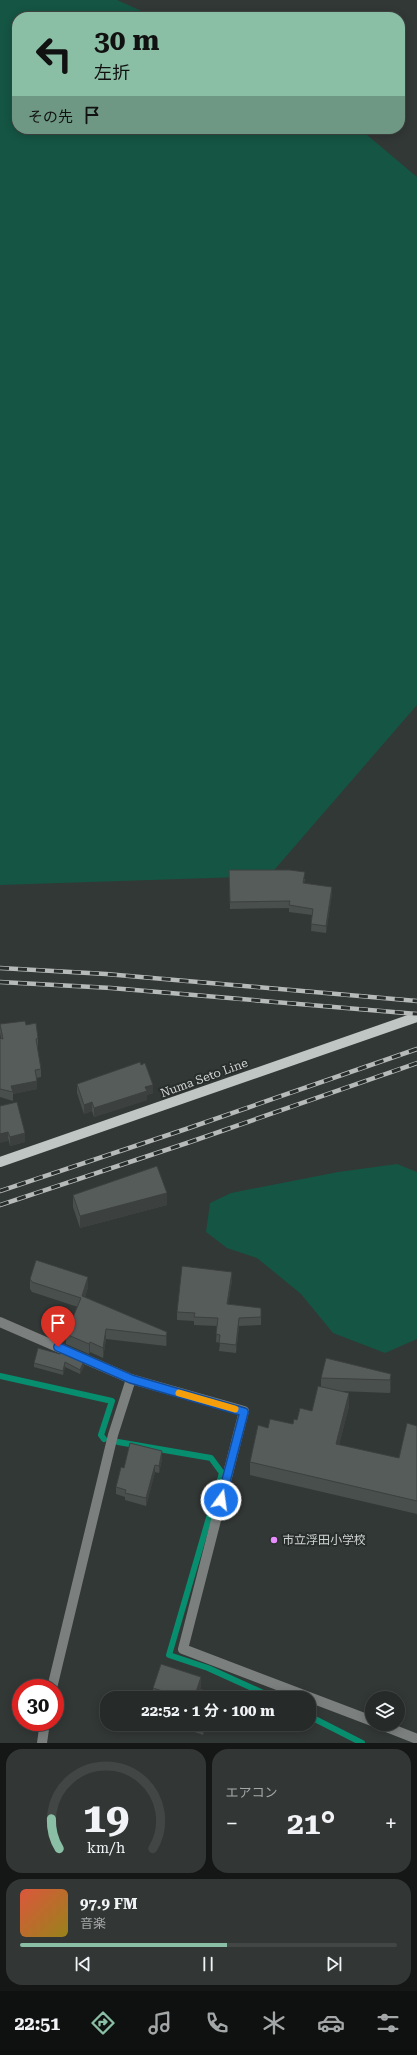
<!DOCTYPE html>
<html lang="ja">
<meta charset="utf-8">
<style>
body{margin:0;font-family:"Roboto Serif","Noto Sans JP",serif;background:#323634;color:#f1f3f6;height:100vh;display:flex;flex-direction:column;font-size:15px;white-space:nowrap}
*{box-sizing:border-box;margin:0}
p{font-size:13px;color:#a4a7a8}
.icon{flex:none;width:22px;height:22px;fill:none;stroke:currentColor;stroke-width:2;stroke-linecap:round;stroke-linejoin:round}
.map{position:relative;height:1743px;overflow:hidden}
.details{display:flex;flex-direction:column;gap:6px;padding:6px;background:#151716;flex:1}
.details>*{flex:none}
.banner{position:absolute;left:12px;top:12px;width:393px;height:122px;border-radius:16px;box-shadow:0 2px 10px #0003,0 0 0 1px #424645;background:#8abfa5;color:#111;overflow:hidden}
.fabs{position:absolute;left:365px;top:1691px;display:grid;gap:8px}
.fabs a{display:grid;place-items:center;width:40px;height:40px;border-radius:50%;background:#262a28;box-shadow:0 2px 10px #0003,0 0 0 1px #424645;font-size:20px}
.speed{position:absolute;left:12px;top:1679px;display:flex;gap:8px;font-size:20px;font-weight:700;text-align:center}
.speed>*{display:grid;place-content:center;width:52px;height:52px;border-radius:50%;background:#262a28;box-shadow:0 2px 10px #0003,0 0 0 1px #424645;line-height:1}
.speed .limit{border:6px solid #d22;background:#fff;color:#111}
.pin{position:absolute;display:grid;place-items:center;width:34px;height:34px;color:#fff;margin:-41px -17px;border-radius:50% 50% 50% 0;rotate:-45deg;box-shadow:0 0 4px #0007}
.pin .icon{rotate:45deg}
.me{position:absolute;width:44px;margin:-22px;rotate:14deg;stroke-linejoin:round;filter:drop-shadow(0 0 3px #0008)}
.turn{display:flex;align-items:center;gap:14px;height:84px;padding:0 16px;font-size:18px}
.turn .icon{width:52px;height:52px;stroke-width:2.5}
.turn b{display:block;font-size:28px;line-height:34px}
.then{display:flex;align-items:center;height:38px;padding:0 16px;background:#0003;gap:8px;font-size:15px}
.big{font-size:30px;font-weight:700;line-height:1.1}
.details .card{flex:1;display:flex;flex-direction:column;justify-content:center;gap:6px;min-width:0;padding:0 14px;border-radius:16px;background:#323634}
.details .dial{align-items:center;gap:0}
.dial svg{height:104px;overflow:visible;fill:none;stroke:#424645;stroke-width:7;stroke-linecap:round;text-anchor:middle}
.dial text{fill:#f1f3f6;stroke:none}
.song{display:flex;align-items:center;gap:12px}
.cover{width:48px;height:48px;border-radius:6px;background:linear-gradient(135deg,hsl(10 70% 55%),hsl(50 70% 35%))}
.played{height:4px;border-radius:2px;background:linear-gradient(90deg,#8abfa5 55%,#424645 55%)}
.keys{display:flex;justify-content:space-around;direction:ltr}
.heat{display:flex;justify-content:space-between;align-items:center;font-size:22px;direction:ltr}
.details .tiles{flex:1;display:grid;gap:6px;grid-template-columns:1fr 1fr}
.card:last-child{grid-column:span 2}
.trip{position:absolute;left:100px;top:1691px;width:216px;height:40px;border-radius:16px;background:#262a28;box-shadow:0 2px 10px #0003,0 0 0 1px #424645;font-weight:700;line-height:40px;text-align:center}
.dock{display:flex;height:64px;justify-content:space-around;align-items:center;background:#0f1110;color:#a4a7a8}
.dock .icon{width:28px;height:28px}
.dock .on{color:#8abfa5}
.dock b{font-size:18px;color:#f1f3f6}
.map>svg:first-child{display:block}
</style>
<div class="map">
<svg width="417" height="1743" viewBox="0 0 417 1743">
<rect width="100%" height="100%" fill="#323836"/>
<!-- green -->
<g fill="#155543">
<polygon points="0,0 117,0 155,17 17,17 17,129 360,129 417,177 417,705 269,876 0,885"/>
<polygon points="397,1164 417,1172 417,1339 385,1353 333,1333 301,1294 257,1258 227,1248 206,1232 210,1203 231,1193 338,1172"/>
</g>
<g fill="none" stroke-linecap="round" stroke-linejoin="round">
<!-- stream -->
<g stroke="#078e6f" stroke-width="6">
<polyline points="0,1376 112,1401 101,1435 104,1439"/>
<polyline points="118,1442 211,1458 222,1473 169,1655 208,1668 274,1698"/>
<polyline points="309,1716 362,1743"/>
</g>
<!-- minor -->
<g stroke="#7b7f7d" stroke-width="10">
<polyline points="0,1322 131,1379 244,1411 183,1649 372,1721"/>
<polyline points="52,1688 113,1435 131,1379"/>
<polyline points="379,1724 417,1739"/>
<polyline points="42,1743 45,1722"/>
</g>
<!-- major -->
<polyline stroke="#c0c6c4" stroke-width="10" points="0,1162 417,1017"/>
<defs>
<g id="rail">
<polyline points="0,968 106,974 417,1001"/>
<polyline points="0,982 111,988 417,1014"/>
<polyline points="0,1191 186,1129 417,1049"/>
<polyline points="0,1205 190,1142 417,1063"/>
</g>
</defs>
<!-- rail casing -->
<use href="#rail" stroke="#b6bab8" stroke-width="4.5"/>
<!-- rail -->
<use href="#rail" stroke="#282e2c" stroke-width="3" stroke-dasharray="9" stroke-linecap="butt"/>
</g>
<!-- wall -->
<g fill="#494f4d">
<polygon points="229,870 305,879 304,883 332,893 326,933 311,931 312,915 289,912 289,908 230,909"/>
<polygon points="0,1024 26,1025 38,1038 38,1047 37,1047 41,1069 41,1077 36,1078 37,1089 13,1094 13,1101 0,1097 0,1038 1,1038 0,1033"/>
<polygon points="77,1084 153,1093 147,1095 147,1100 94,1117 92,1111 84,1114 77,1093"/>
<polygon points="0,1106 25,1142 10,1146"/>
<polygon points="73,1195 167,1205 80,1228 73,1207"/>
<polygon points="30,1279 88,1287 85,1297 167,1332 167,1342 166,1346 106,1339 103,1358 90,1352 89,1354 66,1344 66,1334 78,1307 32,1292 30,1289"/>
<polygon points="232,1280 228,1304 261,1308 261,1325 239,1326 236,1353 219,1351 220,1343 216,1342 217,1326 194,1325 194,1321 177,1320 177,1312"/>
<polygon points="38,1348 84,1366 80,1374 65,1367 63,1375 34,1367 34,1363"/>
<polygon points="391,1374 391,1386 390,1393 339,1391 349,1406 339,1445 399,1458 417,1426 417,1514 250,1475 250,1462 268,1428 293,1424 297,1420 312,1411 321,1387 321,1378"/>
<polygon points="162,1459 159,1473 155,1472 146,1506 125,1500 125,1497 116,1494 116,1487 124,1468"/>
<polygon points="201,1686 197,1698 158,1698 153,1696 153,1688"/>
<polygon points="189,1724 207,1724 203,1735 189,1730"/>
</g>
<!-- shaded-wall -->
<g fill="#3c403f">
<polygon points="332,887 332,893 326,933 326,926"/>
<polygon points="37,1081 37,1089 13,1094 13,1092 11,1086"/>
<polygon points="153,1085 153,1093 147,1095 147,1100 94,1117 94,1108"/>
<polygon points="92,1102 92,1111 84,1114 84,1105"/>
<polygon points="8,1132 8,1141 0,1143 0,1134"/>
<polygon points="25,1133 25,1142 10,1146 10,1137"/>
<polygon points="167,1193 167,1205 80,1228 80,1216"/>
<polygon points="232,1272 232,1280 227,1312 227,1304"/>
<polygon points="88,1277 88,1287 82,1306 82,1296"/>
<polygon points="239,1318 239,1326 236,1353 236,1345"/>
<polygon points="106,1329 106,1339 103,1358 103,1348"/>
<polygon points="167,1332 167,1342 166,1346 166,1336"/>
<polygon points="90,1342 90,1352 89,1354 89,1344"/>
<polygon points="84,1361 84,1366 80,1374 80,1370"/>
<polygon points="65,1362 65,1367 63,1375 63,1371"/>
<polygon points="391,1374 391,1386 390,1393 390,1380"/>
<polygon points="349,1393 349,1406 336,1457 336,1444"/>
<polygon points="162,1451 162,1459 159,1473 159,1466"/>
<polygon points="155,1465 155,1472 146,1506 146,1498"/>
<polygon points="201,1677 201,1686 197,1698 194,1698"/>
<polygon points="204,1724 207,1724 203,1735 203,1727"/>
</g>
<!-- building -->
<g fill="#555c5a" stroke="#3c403f">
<polygon points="229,870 290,870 305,872 303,883 332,887 326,926 311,924 313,909 289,905 290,901 230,902"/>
<polygon points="25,1021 26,1025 36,1023 38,1038 36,1039 41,1069 35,1070 37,1081 11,1086 13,1092 0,1089 0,1038 3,1039 0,1024"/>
<polygon points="140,1062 141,1065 145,1063 153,1085 145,1087 147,1091 94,1108 92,1102 84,1105 77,1084"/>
<polygon points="17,1102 25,1133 10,1137 8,1132 0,1134 0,1106"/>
<polygon points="157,1166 167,1193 80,1216 73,1195"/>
<polygon points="36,1260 88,1277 82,1296 167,1332 166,1336 106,1329 103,1348 90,1342 89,1344 66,1334 81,1298 32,1282 30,1279"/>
<polygon points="182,1266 232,1272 227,1304 261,1308 261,1317 239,1318 236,1345 219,1343 220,1335 216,1334 218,1318 194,1317 195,1313 177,1312"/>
<polygon points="38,1348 60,1354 61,1351 84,1361 80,1370 65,1362 63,1371 34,1363"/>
<polygon points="326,1358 391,1374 390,1380 321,1378"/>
<polygon points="318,1386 349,1393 336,1444 399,1458 407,1423 417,1426 417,1501 250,1462 258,1425 268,1428 270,1419 293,1424 294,1419 297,1420 300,1408 312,1411"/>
<polygon points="130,1443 162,1451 159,1466 155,1465 146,1498 125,1493 126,1490 116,1487 121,1467 124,1468"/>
<polygon points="161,1664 201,1677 194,1698 185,1698 153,1688"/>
<polygon points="200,1689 214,1694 213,1698 197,1698"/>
<polygon points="196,1724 204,1724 203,1727"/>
</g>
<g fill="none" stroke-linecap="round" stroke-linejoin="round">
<defs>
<polyline id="route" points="58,1347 131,1379 244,1412 221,1500"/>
</defs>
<!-- route casing -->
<use href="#route" stroke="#114b97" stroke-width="10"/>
<!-- route -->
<use href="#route" stroke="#1a73e8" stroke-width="7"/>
<!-- slow -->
<polyline stroke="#f59e0b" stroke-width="7" points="179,1393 235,1409"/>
</g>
<!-- markers -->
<circle fill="#e98dfe" stroke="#282e2c" stroke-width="1.5" cx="274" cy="1540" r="4"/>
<g text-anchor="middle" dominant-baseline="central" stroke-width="4" stroke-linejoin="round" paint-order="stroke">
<!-- street labels -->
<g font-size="12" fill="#d0d4d2" stroke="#282e2c">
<text transform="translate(204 1078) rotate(-20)">Numa Seto Line</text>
</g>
<!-- poi labels -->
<g font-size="12" fill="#d0d4d2" stroke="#282e2c" text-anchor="start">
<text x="282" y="1540">市立浮田小学校</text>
</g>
</g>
</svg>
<div class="fabs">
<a><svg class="icon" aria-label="layers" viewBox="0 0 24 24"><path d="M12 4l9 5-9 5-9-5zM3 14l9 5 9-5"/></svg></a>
</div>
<div class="speed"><div class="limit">30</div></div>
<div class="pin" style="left:58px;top:1347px;background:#d93025"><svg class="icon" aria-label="arrive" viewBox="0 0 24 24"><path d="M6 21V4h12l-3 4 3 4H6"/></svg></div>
<svg class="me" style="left:221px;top:1500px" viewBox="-20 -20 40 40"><circle r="17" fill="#1a73e8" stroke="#fff" stroke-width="3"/><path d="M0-11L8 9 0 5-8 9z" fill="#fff"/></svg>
<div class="trip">22:52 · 1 分 · 100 m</div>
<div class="banner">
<div class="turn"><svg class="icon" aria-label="left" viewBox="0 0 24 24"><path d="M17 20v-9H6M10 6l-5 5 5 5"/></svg><div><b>30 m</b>左折</div></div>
<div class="then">その先<svg class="icon" aria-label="arrive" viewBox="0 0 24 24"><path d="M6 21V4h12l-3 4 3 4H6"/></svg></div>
</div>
</div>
<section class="details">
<div class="tiles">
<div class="card dial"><svg viewBox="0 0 100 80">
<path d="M14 69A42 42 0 1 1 86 69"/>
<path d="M14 69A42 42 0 0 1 8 46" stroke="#8abfa5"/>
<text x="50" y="56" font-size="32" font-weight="700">19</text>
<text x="50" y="72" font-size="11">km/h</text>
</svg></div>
<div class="card"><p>エアコン</p>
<div class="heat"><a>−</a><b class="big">21°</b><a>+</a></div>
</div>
<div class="card">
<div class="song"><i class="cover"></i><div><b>97.9 FM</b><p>音楽</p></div></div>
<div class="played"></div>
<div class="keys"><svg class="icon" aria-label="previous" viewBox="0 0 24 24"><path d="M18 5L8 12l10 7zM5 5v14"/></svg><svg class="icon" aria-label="pause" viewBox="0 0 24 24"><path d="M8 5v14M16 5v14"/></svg><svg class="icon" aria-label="next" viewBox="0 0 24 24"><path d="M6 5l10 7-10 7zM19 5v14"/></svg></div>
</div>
</div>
</section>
<nav class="dock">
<b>22:51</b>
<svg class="icon on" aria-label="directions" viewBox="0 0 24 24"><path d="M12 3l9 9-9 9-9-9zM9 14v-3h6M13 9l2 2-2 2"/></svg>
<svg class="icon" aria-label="music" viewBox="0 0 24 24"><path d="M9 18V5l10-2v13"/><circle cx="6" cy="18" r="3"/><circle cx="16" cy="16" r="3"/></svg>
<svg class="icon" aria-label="phone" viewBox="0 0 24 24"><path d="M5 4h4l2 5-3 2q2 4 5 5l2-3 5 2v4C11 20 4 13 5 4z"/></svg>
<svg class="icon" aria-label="climate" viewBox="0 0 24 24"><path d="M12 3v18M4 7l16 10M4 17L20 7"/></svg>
<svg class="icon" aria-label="car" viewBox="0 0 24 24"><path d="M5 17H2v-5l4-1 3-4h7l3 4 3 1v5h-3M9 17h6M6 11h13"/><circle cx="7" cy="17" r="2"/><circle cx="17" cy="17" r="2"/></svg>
<svg class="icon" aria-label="filters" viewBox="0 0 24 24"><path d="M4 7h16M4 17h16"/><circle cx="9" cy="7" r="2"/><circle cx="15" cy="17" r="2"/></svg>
</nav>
